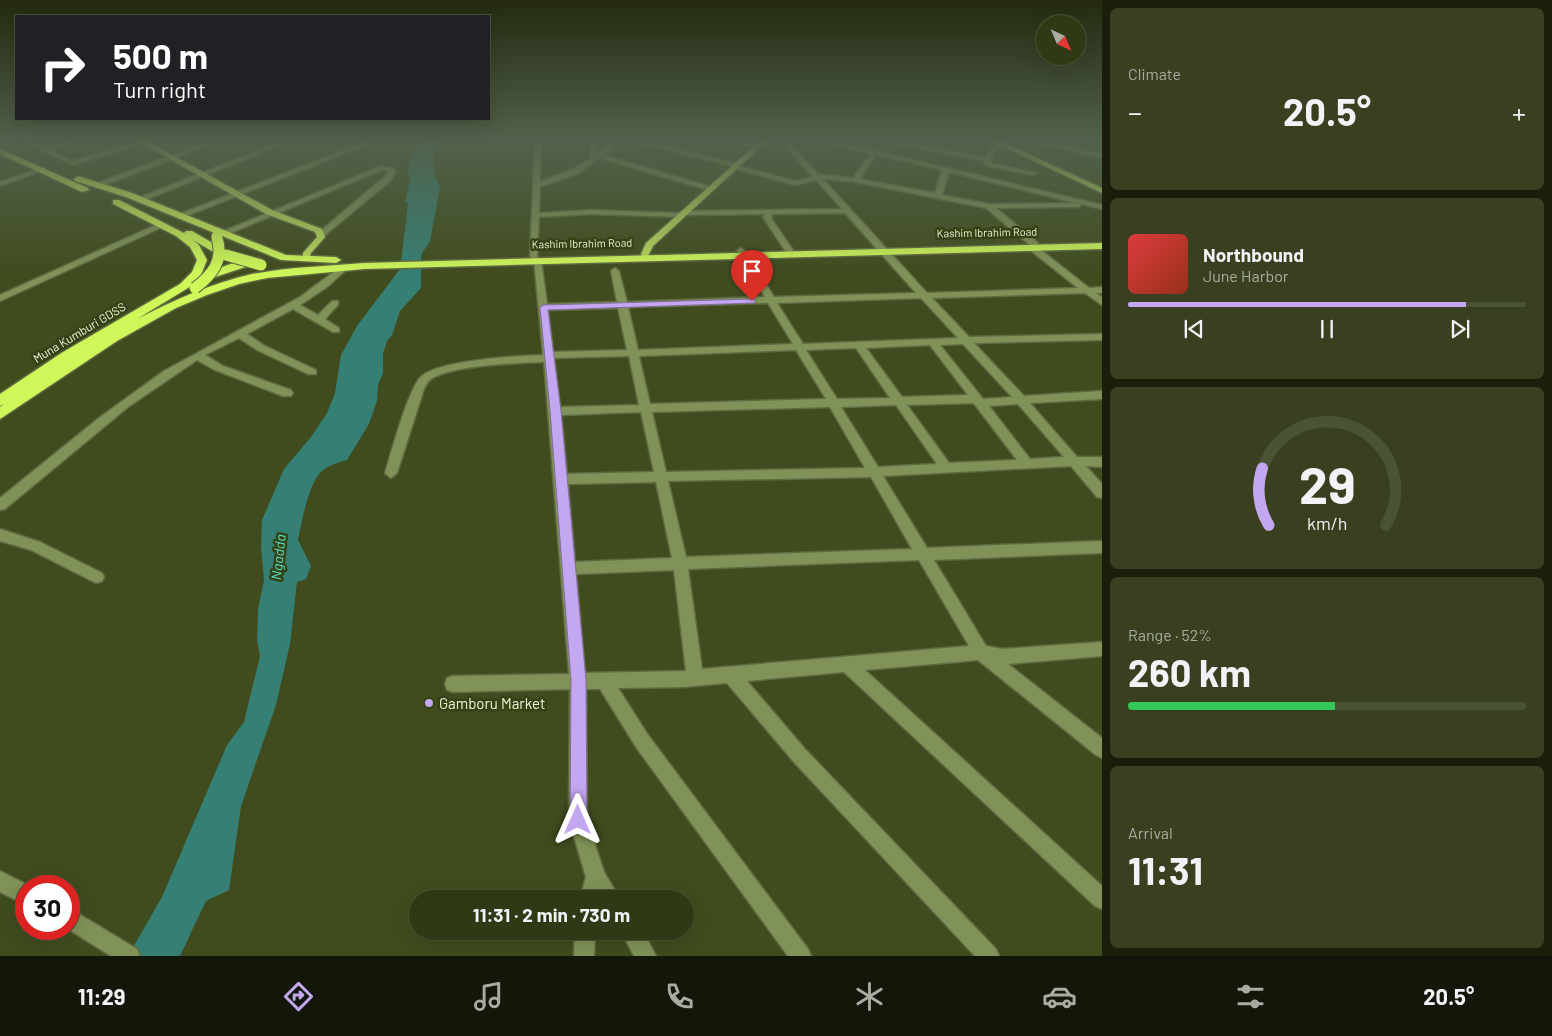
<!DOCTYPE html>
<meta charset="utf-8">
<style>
body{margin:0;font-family:Barlow,sans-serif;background:#38401f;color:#f1f3f6;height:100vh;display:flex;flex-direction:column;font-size:19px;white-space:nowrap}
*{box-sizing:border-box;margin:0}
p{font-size:16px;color:#a8aca1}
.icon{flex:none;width:28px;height:28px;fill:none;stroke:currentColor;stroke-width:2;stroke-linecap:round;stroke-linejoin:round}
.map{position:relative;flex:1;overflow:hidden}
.details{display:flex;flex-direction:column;gap:8px;padding:8px;background:#1a1f0c;width:450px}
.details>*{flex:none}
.hud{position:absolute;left:15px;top:15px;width:475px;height:105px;border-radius:0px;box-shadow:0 5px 20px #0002,0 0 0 1px #4b5335;background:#202124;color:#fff;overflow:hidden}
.needle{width:32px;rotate:136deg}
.tools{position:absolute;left:1036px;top:15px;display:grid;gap:10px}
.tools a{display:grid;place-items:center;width:50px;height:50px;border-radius:50%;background:#303916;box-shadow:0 5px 20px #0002,0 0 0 1px #4b5335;font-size:25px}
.speed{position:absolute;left:15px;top:875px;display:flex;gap:10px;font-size:25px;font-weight:700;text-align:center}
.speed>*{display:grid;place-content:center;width:65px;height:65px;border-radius:50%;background:#303916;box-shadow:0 5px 20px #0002,0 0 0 1px #4b5335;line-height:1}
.speed .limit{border:8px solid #d22;background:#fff;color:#111}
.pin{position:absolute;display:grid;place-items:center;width:42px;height:42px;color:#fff;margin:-51px -21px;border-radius:50% 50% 50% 0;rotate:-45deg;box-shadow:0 0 5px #0007}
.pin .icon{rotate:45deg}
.me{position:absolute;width:55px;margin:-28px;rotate:0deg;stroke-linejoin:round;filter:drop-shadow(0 0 4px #0008)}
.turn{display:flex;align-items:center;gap:18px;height:105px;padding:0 15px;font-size:22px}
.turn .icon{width:65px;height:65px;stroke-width:2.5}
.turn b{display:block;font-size:35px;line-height:42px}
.big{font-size:38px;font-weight:700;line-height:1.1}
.details .widget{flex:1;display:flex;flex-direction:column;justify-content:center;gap:8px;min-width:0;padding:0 18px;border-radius:8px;background:#38401f}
.details .dial{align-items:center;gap:0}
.dial svg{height:130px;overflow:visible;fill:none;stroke:#4b5335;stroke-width:7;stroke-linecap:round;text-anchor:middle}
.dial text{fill:#f1f3f6;stroke:none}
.song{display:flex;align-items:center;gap:15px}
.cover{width:60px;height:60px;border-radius:8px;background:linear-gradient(135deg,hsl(0 70% 55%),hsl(10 70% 35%))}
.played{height:5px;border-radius:2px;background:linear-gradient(90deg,#c4a7f1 85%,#4b5335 85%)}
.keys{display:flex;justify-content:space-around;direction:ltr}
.heat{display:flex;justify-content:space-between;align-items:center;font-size:28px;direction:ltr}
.charge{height:8px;border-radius:4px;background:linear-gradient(90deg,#34c759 52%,#4b5335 0)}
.trip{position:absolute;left:409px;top:890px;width:285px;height:50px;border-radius:25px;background:#303916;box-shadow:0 5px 20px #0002,0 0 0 1px #4b5335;font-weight:700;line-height:50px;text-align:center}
.menu{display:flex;height:80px;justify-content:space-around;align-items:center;background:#131709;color:#a8aca1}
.menu .icon{width:35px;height:35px}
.menu .active{color:#c4a7f1}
.menu b{font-size:22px;color:#f1f3f6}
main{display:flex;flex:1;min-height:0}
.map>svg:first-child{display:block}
</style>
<main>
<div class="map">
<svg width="1102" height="956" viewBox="0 0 1102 956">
<rect width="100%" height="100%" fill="#404c1e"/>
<!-- water -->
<path fill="#357f74" d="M418 141H443L434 154 433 171 440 187 430 241 421 255V288L400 311 392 335 387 341 383 354V373L378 385 377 401 369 424 347 460C339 462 326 466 320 473 307 488 302 522 298 540L311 566 306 579 297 582 290 644 276 705 241 806 229 890 206 901 180 956H128L162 897 227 745 244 722 260 656 257 640 258 609 264 580 261 547 262 520 284 469 311 437 327 413 335 393 341 355 357 326 400 269 408 204 405 201 411 177 407 172 412 153Z"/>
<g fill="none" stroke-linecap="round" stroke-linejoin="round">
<defs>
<g id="minor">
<polygon points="21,141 31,141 46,148 68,141 79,141 51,151 73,161 138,141 150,141 73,165"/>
<polygon points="209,141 220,141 102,186 95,184"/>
<polygon points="282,141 292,141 140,202 133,200"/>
<polygon points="367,141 377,141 184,217 177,215"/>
<path d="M535 141H541L540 182 573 169 591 158 590 141H596L597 154 615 141H623L603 155 715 188 708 190 599 158 579 173 540 187 539 213 591 210 680 213 684 211 842 209 816 180 795 185 732 168 731 166 630 141H644L736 163 739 166 795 181 813 177 781 141H788L818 174 853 178 870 154 821 141H835L1102 205V209L1082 204 1079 207 996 208 1037 242 1038 244 1036 246 1089 288 1102 287V293H1096L1102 297V305L1085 293 932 298 969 337 1102 334V340L974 343 1024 396 1102 391V399L1030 403 1077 457H1102V467L1086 466 1102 484V498L1097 497 1071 466 883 476 927 548 1102 541V553L934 560 986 646 1002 649 1102 642V656L1008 664 1102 738V758L1096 755 978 660 865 670 1102 886V909L1095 906 844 672 747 681 805 749 996 949 999 956H975L793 761 727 683 683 687 618 688 648 735 808 949 811 956H788L636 747 600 689H586L587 820 604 872 620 899H580L586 877 569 820 570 689 453 692 447 690 445 684 447 678 453 676 569 674 544 362C517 363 453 365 431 379 427 382 426 385 424 389L397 473 391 478 385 473C391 454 409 386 422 376 441 360 517 356 543 355L534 259 530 256ZM876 155 942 170 935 193 860 179ZM949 172 1076 203 989 204 942 195ZM823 179 855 182 986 208 1031 246 1029 248 1030 250 1078 288 927 293ZM845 213 916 293 774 297 745 251 741 248 737 251 765 297 627 302 619 271 615 268 611 271 617 302 547 304 541 260 537 257 539 217 591 214 682 217 686 215 766 214 763 217 786 252 789 253 793 250 771 218 773 214ZM921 298 958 338 803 344 777 303ZM768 303 793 344 638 350 628 307ZM618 308 627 350 553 352 548 310ZM963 344 1012 397 983 399 940 345ZM930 345 968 395 902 397 866 348ZM856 348 890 398 837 399 806 350ZM796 350 826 399 650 404 639 356ZM629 356 639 405 560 407 554 358ZM973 403 976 406 1017 460 949 463 907 405ZM1018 404 1064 457 1030 459 989 406ZM896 405 937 464 878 467 841 407ZM830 407 865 468 666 472 652 412ZM641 412 654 472 567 474 561 415ZM871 477 912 549 686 557 668 481ZM656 482 672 558 575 562 568 484ZM919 560 969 646 702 669 688 569ZM674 570 686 671 585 673 576 574Z"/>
<polygon points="729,141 742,141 760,147 757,149"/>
<polygon points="880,141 897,141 985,157 988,151 1001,143 1004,145 993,153 991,163 1037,173 1033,175 987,166 984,164 984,161"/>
<polygon points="1027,141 1042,141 1102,154 1102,158"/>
<polygon points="1095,141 1102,141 1102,147"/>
<polygon points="381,166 392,168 396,172 390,181 324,236 317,234 384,177 388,171 382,170 226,235 219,233"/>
<polygon points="40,168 46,169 0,186 0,182"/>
<polygon points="160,223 167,225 0,301 0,295"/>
<polygon points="343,265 346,266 346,270 327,287 300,305 318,315 332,301 338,301 338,305 325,319 339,328 339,332 333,332 293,309 247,334 265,346 316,370 316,374 308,374 257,350 239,338 205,355 223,366 291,390 293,393 291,396 283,396 215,370 197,360 128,407 5,509 0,510 0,498 99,418 164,371 300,297"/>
<polygon points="0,529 40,542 102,573 104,577 102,581 97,583 92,581 31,550 0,541"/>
<polygon points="0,871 30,886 26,886 26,905 0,892"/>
<polygon points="69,908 137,949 140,956 111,956 68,929"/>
<polygon points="575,931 595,931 594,956 574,956"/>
<polygon points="621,931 643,931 656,956 634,956"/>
</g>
<g id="major">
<polygon points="138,141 147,141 272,210 322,229 325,237 311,253 309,261 303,261 303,253 317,237 315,232 266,214"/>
<polygon points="760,141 767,141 653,246 648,256 642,256 641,254 646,243"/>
<polygon points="991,141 1000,141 1102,188 1102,193"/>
</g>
<g id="highway">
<polygon points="0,149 88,188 89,190 82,192 0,154"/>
<polygon points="78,176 132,193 286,255 336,257 341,260 336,263 281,260 126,197 75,181 74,179"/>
<path d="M113 200H119L184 233 186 231H192L230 253V257H222L193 240 199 245 207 260 201 275 233 263 259 258 264 261 206 280 197 279 188 288 137 319C174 300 212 283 252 274 289 267 327 266 364 263L1102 243V249L364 269 267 278 239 284 207 295 176 308 117 341 0 419V407L4 404 0 406V394L63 352 180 284 192 272 197 260 190 247 176 236 113 204Z"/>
</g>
</defs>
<!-- minor casing -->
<use href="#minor" stroke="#5f6a40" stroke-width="3"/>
<!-- major casing -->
<use href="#major" stroke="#5f6a40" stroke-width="3"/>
<!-- highway casing -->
<use href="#highway" stroke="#5f6a40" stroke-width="3"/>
<!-- minor -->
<use href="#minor" fill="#819258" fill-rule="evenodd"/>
<!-- major -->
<use href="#major" fill="#b9db5c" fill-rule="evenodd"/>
<!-- highway -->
<use href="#highway" fill="#cff75a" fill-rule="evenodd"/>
<defs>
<polyline id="highway-bridge-far1" points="216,236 217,239"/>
<g id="highway-bridge">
<polyline points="226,255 261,265"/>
<path d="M195 288C212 275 224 261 217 238"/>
</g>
</defs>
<!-- highway-bridge-far1 casing -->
<use href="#highway-bridge-far1" stroke="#5f6a40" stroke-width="10" stroke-linecap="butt"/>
<!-- highway-bridge casing -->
<use href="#highway-bridge" stroke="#5f6a40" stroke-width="13" stroke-linecap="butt"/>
<!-- highway-bridge-far1 -->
<use href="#highway-bridge-far1" stroke="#cff75a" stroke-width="9"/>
<!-- highway-bridge -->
<use href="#highway-bridge" stroke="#cff75a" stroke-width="11"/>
</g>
<!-- sky -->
<linearGradient id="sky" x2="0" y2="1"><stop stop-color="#232a10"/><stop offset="0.51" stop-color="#53614c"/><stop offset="1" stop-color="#53614c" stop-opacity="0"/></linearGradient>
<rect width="1102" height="275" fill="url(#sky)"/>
<!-- route -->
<polygon fill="#c4a7f1" stroke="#7f6d9d" points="752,299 755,299 755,303 548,310 561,411 586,680 587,820 584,826 578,828 572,826 570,820 571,680 550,411 540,307 544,305"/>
<!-- markers -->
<circle fill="#c4a7f1" stroke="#354213" stroke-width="2" cx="429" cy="703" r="5"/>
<g text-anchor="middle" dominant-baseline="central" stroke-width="5" stroke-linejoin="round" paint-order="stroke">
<!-- far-street labels -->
<g font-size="11" fill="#ecf5db" stroke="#354213">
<text transform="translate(987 232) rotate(-1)">Kashim Ibrahim Road</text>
<text transform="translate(582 243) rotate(-1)">Kashim Ibrahim Road</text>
</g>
<!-- street labels -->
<g font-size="12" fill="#ecf5db" stroke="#354213">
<text transform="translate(79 332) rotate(-31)">Muna Kumburi GDSS</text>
</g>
<!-- water labels -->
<g font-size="14" font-style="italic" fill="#54e3cf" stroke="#354213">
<text transform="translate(278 557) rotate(-84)">Ngadda</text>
</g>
<!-- near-poi labels -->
<g font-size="15" fill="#ecf5db" stroke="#354213" text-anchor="start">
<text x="439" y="703">Gamboru Market</text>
</g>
</g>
</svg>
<div class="tools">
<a><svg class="needle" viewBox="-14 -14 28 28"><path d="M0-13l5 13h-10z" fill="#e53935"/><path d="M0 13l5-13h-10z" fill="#a8aca1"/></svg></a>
</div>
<div class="speed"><div class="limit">30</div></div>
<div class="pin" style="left:752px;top:301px;background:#d93025"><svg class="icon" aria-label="arrive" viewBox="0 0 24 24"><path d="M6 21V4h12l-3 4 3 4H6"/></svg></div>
<svg class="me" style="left:578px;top:820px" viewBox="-20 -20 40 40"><path d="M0-17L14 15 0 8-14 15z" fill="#c4a7f1" stroke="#fff" stroke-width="4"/></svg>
<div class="trip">11:31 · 2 min · 730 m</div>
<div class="hud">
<div class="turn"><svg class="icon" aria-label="right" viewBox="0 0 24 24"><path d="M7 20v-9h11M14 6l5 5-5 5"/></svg><div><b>500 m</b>Turn right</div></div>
</div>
</div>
<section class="details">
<div class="widget"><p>Climate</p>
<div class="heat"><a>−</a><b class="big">20.5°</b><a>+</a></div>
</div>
<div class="widget">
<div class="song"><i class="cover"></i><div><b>Northbound</b><p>June Harbor</p></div></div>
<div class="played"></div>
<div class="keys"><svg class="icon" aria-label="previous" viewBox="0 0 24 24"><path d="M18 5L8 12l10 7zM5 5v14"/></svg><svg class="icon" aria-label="pause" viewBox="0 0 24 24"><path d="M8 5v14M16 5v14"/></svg><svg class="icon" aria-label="next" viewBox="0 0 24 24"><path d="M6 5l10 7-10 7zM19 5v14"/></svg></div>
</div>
<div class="widget dial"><svg viewBox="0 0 100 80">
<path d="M14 69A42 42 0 1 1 86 69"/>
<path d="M14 69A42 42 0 0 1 10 34" stroke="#c4a7f1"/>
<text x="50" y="56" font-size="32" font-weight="700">29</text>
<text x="50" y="72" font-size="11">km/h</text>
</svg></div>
<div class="widget"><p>Range · 52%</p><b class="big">260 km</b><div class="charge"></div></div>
<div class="widget"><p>Arrival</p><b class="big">11:31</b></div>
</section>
</main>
<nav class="menu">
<b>11:29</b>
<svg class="icon active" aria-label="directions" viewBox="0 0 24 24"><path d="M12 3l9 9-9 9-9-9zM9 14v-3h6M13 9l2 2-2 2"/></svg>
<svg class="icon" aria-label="music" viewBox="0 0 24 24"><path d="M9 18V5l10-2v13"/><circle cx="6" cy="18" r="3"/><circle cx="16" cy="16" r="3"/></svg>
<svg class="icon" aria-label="phone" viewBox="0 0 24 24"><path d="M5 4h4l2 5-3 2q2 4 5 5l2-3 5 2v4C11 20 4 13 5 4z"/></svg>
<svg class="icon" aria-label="climate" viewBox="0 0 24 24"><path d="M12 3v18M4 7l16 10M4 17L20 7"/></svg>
<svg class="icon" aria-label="car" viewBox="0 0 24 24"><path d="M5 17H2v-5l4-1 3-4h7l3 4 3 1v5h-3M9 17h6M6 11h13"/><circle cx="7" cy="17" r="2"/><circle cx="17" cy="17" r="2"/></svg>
<svg class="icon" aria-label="filters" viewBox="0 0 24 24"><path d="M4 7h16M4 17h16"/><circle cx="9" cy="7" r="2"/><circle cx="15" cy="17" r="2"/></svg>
<b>20.5°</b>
</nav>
